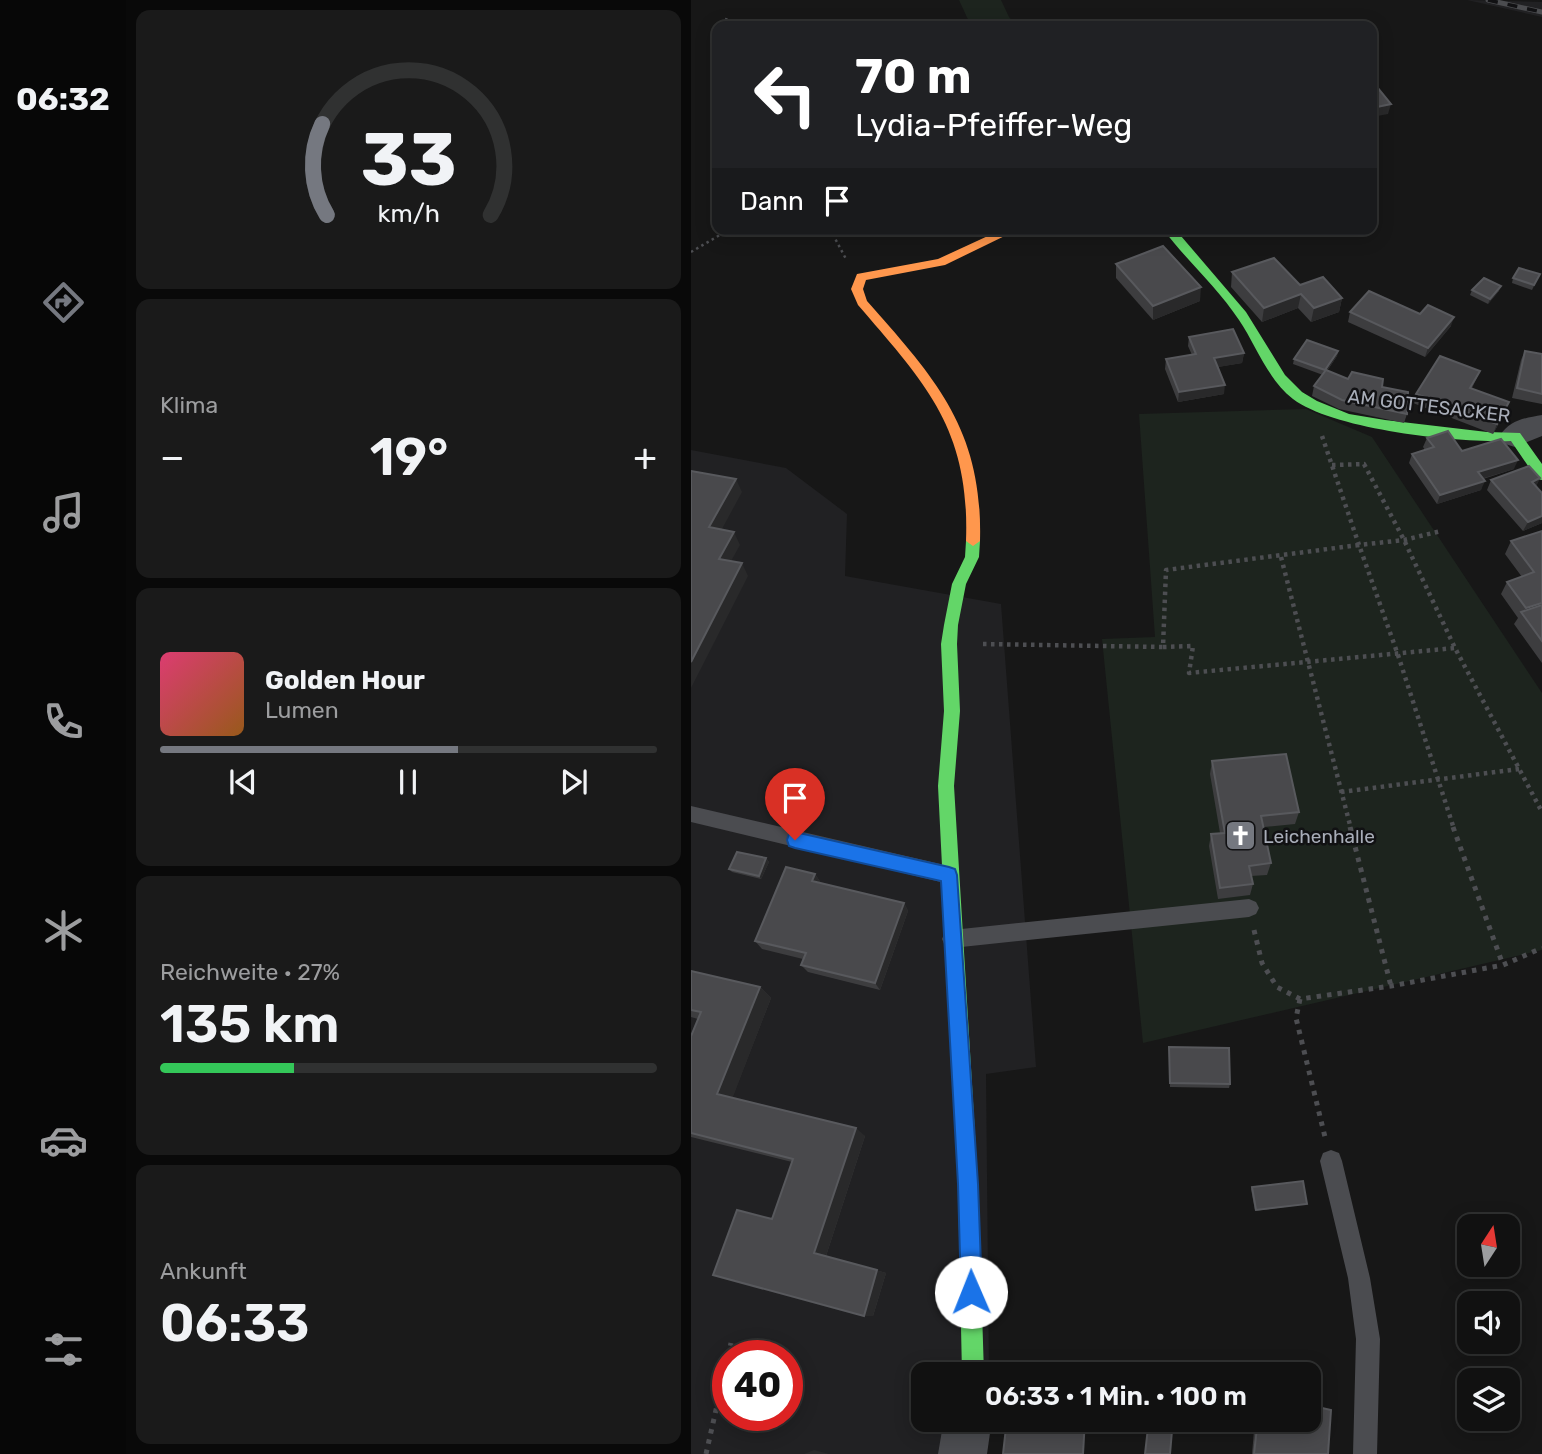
<!DOCTYPE html>
<html lang="de">
<meta charset="utf-8">
<style>
body{margin:0;font-family:Rubik,sans-serif;background:#1a1a1a;color:#f1f3f6;height:100vh;display:flex;flex-direction:column;font-size:26px;white-space:nowrap}
*{box-sizing:border-box;margin:0}
p{font-size:23px;color:#9c9d9f}
.icon{flex:none;width:38px;height:38px;fill:none;stroke:currentColor;stroke-width:2;stroke-linecap:round;stroke-linejoin:round}
.map{position:relative;flex:1;overflow:hidden}
.details{display:flex;flex-direction:column;gap:10px;padding:10px;background:#090909;width:565px}
.details>*{flex:none}
.guide{position:absolute;left:21px;top:21px;width:665px;height:214px;border-radius:14px;box-shadow:0 4px 18px #0003,0 0 0 2px #303131;background:#202124;color:#fff;overflow:hidden}
.needle{width:46px;rotate:12deg}
.controls{position:absolute;left:766px;top:1214px;display:grid;gap:14px}
.controls a{display:grid;place-items:center;width:63px;height:63px;border-radius:14px;background:#111;box-shadow:0 4px 18px #0003,0 0 0 2px #303131;font-size:35px}
.speed{position:absolute;left:21px;top:1340px;display:flex;gap:14px;font-size:35px;font-weight:700;text-align:center}
.speed>*{display:grid;place-content:center;width:91px;height:91px;border-radius:50%;background:#111;box-shadow:0 4px 18px #0003,0 0 0 2px #303131;line-height:1}
.speed .limit{border:10px solid #d22;background:#fff;color:#111}
.pin{position:absolute;display:grid;place-items:center;width:60px;height:60px;color:#fff;margin:-72px -30px;border-radius:50% 50% 50% 0;rotate:-45deg;box-shadow:0 0 7px #0007}
.pin .icon{rotate:45deg}
.me{position:absolute;width:77px;margin:-38px;rotate:359deg;stroke-linejoin:round;filter:drop-shadow(0 0 5px #0008)}
.turn{display:flex;align-items:center;gap:24px;height:147px;padding:0 28px;font-size:32px}
.turn .icon{width:91px;height:91px;stroke-width:2.5}
.turn b{display:block;font-size:49px;line-height:60px}
.then{display:flex;align-items:center;height:66px;padding:0 28px;background:#0003;gap:14px;font-size:26px}
.big{font-size:52px;font-weight:600;line-height:1.1}
.details .tile{flex:1;display:flex;flex-direction:column;justify-content:center;gap:10px;min-width:0;padding:0 24px;border-radius:14px;background:#1a1a1a}
.details .dial{align-items:center;gap:0}
.dial svg{height:182px;overflow:visible;fill:none;stroke:#303131;stroke-width:7;stroke-linecap:round;text-anchor:middle}
.dial text{fill:#f1f3f6;stroke:none}
.song{display:flex;align-items:center;gap:21px}
.cover{width:84px;height:84px;border-radius:10px;background:linear-gradient(135deg,hsl(340 70% 55%),hsl(30 70% 35%))}
.played{height:7px;border-radius:4px;background:linear-gradient(90deg,#757880 60%,#303131 60%)}
.keys{display:flex;justify-content:space-around;direction:ltr}
.heat{display:flex;justify-content:space-between;align-items:center;font-size:38px;direction:ltr}
.charge{height:10px;border-radius:5px;background:linear-gradient(90deg,#34c759 27%,#303131 0)}
.trip{position:absolute;left:220px;top:1362px;width:410px;height:70px;border-radius:14px;background:#111;box-shadow:0 4px 18px #0003,0 0 0 2px #303131;font-weight:600;line-height:70px;text-align:center}
main{display:flex;flex:1;min-height:0}
.tab-bar{display:flex;flex-direction:column;width:126px;justify-content:space-around;align-items:center;background:#070707;color:#9c9d9f}
.tab-bar .icon{width:49px;height:49px}
.tab-bar .current{color:#757880}
.tab-bar b{font-size:32px;color:#f1f3f6}
.map>svg:first-child{display:block}
</style>
<main>
<nav class="tab-bar">
<b>06:32</b>
<svg class="icon current" aria-label="directions" viewBox="0 0 24 24"><path d="M12 3l9 9-9 9-9-9zM9 14v-3h6M13 9l2 2-2 2"/></svg>
<svg class="icon" aria-label="music" viewBox="0 0 24 24"><path d="M9 18V5l10-2v13"/><circle cx="6" cy="18" r="3"/><circle cx="16" cy="16" r="3"/></svg>
<svg class="icon" aria-label="phone" viewBox="0 0 24 24"><path d="M5 4h4l2 5-3 2q2 4 5 5l2-3 5 2v4C11 20 4 13 5 4z"/></svg>
<svg class="icon" aria-label="climate" viewBox="0 0 24 24"><path d="M12 3v18M4 7l16 10M4 17L20 7"/></svg>
<svg class="icon" aria-label="car" viewBox="0 0 24 24"><path d="M5 17H2v-5l4-1 3-4h7l3 4 3 1v5h-3M9 17h6M6 11h13"/><circle cx="7" cy="17" r="2"/><circle cx="17" cy="17" r="2"/></svg>
<svg class="icon" aria-label="filters" viewBox="0 0 24 24"><path d="M4 7h16M4 17h16"/><circle cx="9" cy="7" r="2"/><circle cx="15" cy="17" r="2"/></svg>
</nav>
<section class="details">
<div class="tile dial"><svg viewBox="0 0 100 80">
<path d="M14 69A42 42 0 1 1 86 69"/>
<path d="M14 69A42 42 0 0 1 12 29" stroke="#757880"/>
<text x="50" y="56" font-size="32" font-weight="700">33</text>
<text x="50" y="72" font-size="11">km/h</text>
</svg></div>
<div class="tile"><p>Klima</p>
<div class="heat"><a>−</a><b class="big">19°</b><a>+</a></div>
</div>
<div class="tile">
<div class="song"><i class="cover"></i><div><b>Golden Hour</b><p>Lumen</p></div></div>
<div class="played"></div>
<div class="keys"><svg class="icon" aria-label="previous" viewBox="0 0 24 24"><path d="M18 5L8 12l10 7zM5 5v14"/></svg><svg class="icon" aria-label="pause" viewBox="0 0 24 24"><path d="M8 5v14M16 5v14"/></svg><svg class="icon" aria-label="next" viewBox="0 0 24 24"><path d="M6 5l10 7-10 7zM19 5v14"/></svg></div>
</div>
<div class="tile"><p>Reichweite · 27%</p><b class="big">135 km</b><div class="charge"></div></div>
<div class="tile"><p>Ankunft</p><b class="big">06:33</b></div>
</section>
<div class="map">
<svg width="851" height="1454" viewBox="0 0 851 1454">
<rect width="100%" height="100%" fill="#171717"/>
<!-- built -->
<g fill="#212123" fill-rule="evenodd">
<polygon points="776,0 851,2 851,17"/>
<path d="M0 450 95 468 156 514 154 576 310 604 345 1067 295 1074 298 1374H233V1419H293L289 1454H0ZM37 1356H96V1416H37Z"/>
</g>
<!-- green -->
<g fill="#1d241e">
<polygon points="268,0 310,0 318,17 326,26 280,26"/>
<polygon points="615,409 681,437 851,693 851,950 452,1043 411,639 464,637 448,414"/>
</g>
<g fill="none" stroke-linecap="round" stroke-linejoin="round">
<!-- path-far2 -->
<g stroke="#4d4e52" stroke-width="2.5" stroke-dasharray="2.5 3.5" stroke-linecap="butt">
<polyline points="34,19 70,26"/>
<polyline points="139,229 155,259"/>
<polyline points="0,252 39,229"/>
</g>
<!-- path-far1 -->
<g stroke="#4d4e52" stroke-width="4.5" stroke-dasharray="3.5 4.5" stroke-linecap="butt">
<polyline points="631,436 668,545 713,540 750,531"/>
<polyline points="641,465 673,464 713,540 764,648 851,812"/>
<polyline points="590,557 660,829"/>
<polyline points="292,644 472,647 475,570 668,545 707,655 763,829"/>
<polyline points="472,647 502,646 498,673 764,648"/>
<polyline points="650,792 828,769"/>
</g>
<!-- path -->
<g stroke="#4d4e52" stroke-width="5" stroke-dasharray="4.5 6" stroke-linecap="butt">
<polyline points="659,827 700,986"/>
<polyline points="762,827 812,965 851,948"/>
<polyline points="563,930 571,963 586,987 609,999 700,986 812,965"/>
<polyline points="609,999 605,1018 634,1137"/>
<polyline points="37,1356 40,1343"/>
<polyline points="15,1454 37,1357"/>
</g>
<!-- lane -->
<g fill="#4b4c50" fill-rule="evenodd">
<polygon points="0,806 258,866 265,869 267,875 265,881 258,884 0,822"/>
<polygon points="558,899 565,902 568,908 565,914 558,917 261,948 254,946 251,939 254,932 261,930"/>
<polygon points="640,1150 648,1153 651,1161 679,1278 689,1339 686,1454 662,1454 665,1339 657,1278 629,1161 632,1153"/>
</g>
<!-- street -->
<g fill="#4b4c50" fill-rule="evenodd">
<path d="M851 415V436L824 447 814 444 809 436C818 420 834 418 851 415Z"/>
<polygon points="253,1419 301,1419 296,1454 247,1454"/>
</g>
<!-- fast -->
<g fill="#63d668" fill-rule="evenodd">
<path d="M472 229H484L555 312 594 375 611 392 626 401 658 414 694 420 796 432 829 433 851 464V480L846 479 820 441C768 443 643 430 602 399 577 380 565 345 548 320 526 287 496 261 472 229Z"/>
<polygon points="282,536 289,541 288,557 275,584 267,625 266,644 269,711 263,786 287,1184 293,1374 271,1374 267,1184 247,786 253,711 250,644 253,625 261,584 274,557 275,541"/>
</g>
<!-- slow -->
<path fill="#ff974d" fill-rule="evenodd" d="M312 229H328L254 265 175 280 172 289 176 301C245 379 292 430 289 541L282 546 275 541C279 429 235 384 167 305L160 289 166 274 247 259Z"/>
<defs>
<polyline id="rail" points="797,0 851,12"/>
</defs>
<!-- rail casing -->
<use href="#rail" stroke="#4b4c4f" stroke-width="5"/>
<!-- rail -->
<use href="#rail" stroke="#111113" stroke-width="3.5" stroke-dasharray="10" stroke-linecap="butt"/>
</g>
<!-- wall -->
<g fill="#3d3d3f">
<polygon points="425,264 509,301 462,320 425,278"/>
<polygon points="541,272 609,285 651,298 648,312 620,322 607,308 571,322 540,287"/>
<polygon points="849,274 841,290 821,283 822,278"/>
<polygon points="781,290 808,291 797,304 779,295"/>
<polygon points="659,312 729,314 760,326 734,357 657,322"/>
<polygon points="498,337 553,353 551,363 526,367 533,394 487,402 474,369 475,359 501,355 497,346"/>
<polygon points="647,351 646,356 636,371 657,379 691,387 716,414 713,423 648,409 621,396 623,386 632,375 602,364 603,359"/>
<polygon points="834,351 851,354 851,404 821,398 830,360"/>
<polygon points="789,371 781,388 814,412 802,434 722,403 725,394"/>
<polygon points="736,438 771,451 823,469 792,479 790,490 746,504 718,463 721,454 734,450 732,447"/>
<polygon points="849,478 845,486 851,523 832,531 796,490 800,480"/>
<polygon points="851,531 851,663 823,624 827,618 810,594 816,582 831,577 814,554 820,541"/>
<polygon points="521,761 608,812 604,824 573,827 580,863 576,875 560,876 562,884 559,895 527,899 518,846 520,834 529,833 519,774"/>
<polygon points="75,858 78,862 70,879 41,872 38,869"/>
<polygon points="124,874 130,883 213,903 217,911 189,990 117,972 110,965 112,959 71,949 64,941"/>
<polygon points="0,971 69,987 80,998 41,1098 174,1136 135,1256 195,1273 182,1316 173,1316 81,1219 101,1162 0,1137 0,1036 7,1019 0,1017"/>
<polygon points="478,1047 539,1084 538,1088 479,1087"/>
<polygon points="561,1187 616,1204 564,1211 560,1189"/>
<polygon points="564,1419 618,1419 637,1454 561,1454"/>
</g>
<!-- shaded-wall -->
<g fill="#29292a">
<polygon points="700,104 697,114 681,117 681,108"/>
<polygon points="810,286 808,291 797,304 799,299"/>
<polygon points="510,287 509,301 462,320 462,306"/>
<polygon points="610,294 607,308 571,322 573,308"/>
<polygon points="651,298 648,312 620,322 623,308"/>
<polygon points="763,317 760,326 734,357 737,348"/>
<polygon points="647,351 646,356 633,375 634,370"/>
<polygon points="553,353 551,363 522,368 523,358"/>
<polygon points="789,371 785,380 775,397 779,388"/>
<polygon points="534,385 533,394 487,402 488,392"/>
<polygon points="818,402 814,412 802,434 806,424"/>
<polygon points="827,460 823,469 783,481 787,472"/>
<polygon points="849,478 844,488 841,482"/>
<polygon points="45,479 51,492 25,540 18,527"/>
<polygon points="794,481 790,490 746,504 749,495"/>
<polygon points="851,516 851,523 832,531 837,522"/>
<polygon points="43,532 49,545 34,572 28,559"/>
<polygon points="51,563 57,576 0,688 0,662"/>
<polygon points="851,603 851,612 832,615 835,608"/>
<polygon points="75,858 78,862 70,879 68,876"/>
<polygon points="124,874 130,883 127,890 121,881"/>
<polygon points="213,903 217,911 189,990 184,983"/>
<polygon points="69,987 80,998 40,1102 26,1094"/>
<polygon points="165,1128 174,1136 135,1256 195,1273 182,1316 173,1316 123,1253"/>
<polygon points="123,1450 138,1454 113,1454"/>
</g>
<!-- building -->
<g fill="#49494c" stroke="#58595d" stroke-width="2">
<polygon points="686,87 700,104 681,108 681,88"/>
<polygon points="472,246 510,287 462,306 425,264"/>
<polygon points="583,258 609,285 632,277 651,298 623,308 610,294 573,308 541,272"/>
<polygon points="828,268 849,274 843,285 822,278"/>
<polygon points="793,278 810,286 799,299 781,290"/>
<polygon points="678,291 729,314 737,305 763,317 737,348 659,312"/>
<polygon points="542,329 553,353 523,358 534,385 488,392 475,359 505,354 498,337"/>
<polygon points="616,340 647,351 634,370 603,359"/>
<polygon points="834,351 851,354 851,394 826,388"/>
<polygon points="749,356 789,371 779,388 818,402 806,424 725,394"/>
<polygon points="635,370 657,379 661,372 692,379 691,387 717,392 716,414 651,400 623,386"/>
<polygon points="757,431 771,451 810,439 827,460 787,472 794,481 749,495 721,454 743,447 736,438"/>
<polygon points="838,466 849,478 841,482 851,493 851,516 837,522 800,480"/>
<polygon points="0,471 45,479 18,527 43,532 28,559 51,563 0,662"/>
<polygon points="851,531 851,603 835,608 816,582 843,572 820,541"/>
<polygon points="851,605 851,641 830,612"/>
<polygon points="595,754 608,812 570,816 580,863 558,866 562,884 529,888 520,834 534,833 521,761"/>
<polygon points="46,852 75,858 68,876 38,869"/>
<polygon points="95,867 124,874 121,881 213,903 184,983 110,965 115,953 64,941"/>
<polygon points="0,971 69,987 26,1094 165,1128 123,1253 186,1270 173,1316 22,1275 46,1210 81,1219 102,1159 0,1133 0,1036 10,1012 0,1010"/>
<polygon points="478,1047 538,1048 539,1084 479,1083"/>
<polygon points="612,1181 616,1204 565,1210 561,1187"/>
<polygon points="618,1405 640,1410 637,1454 563,1454 567,1419 618,1419"/>
<polygon points="316,1419 394,1419 392,1454 312,1454"/>
<polygon points="458,1419 482,1419 479,1454 454,1454"/>
</g>
<!-- route -->
<polygon fill="#1a73e8" stroke="#114b97" stroke-width="2" points="104,832 258,867 264,869 266,875 287,1184 291,1292 288,1299 280,1302 273,1299 270,1292 267,1184 250,881 104,848 98,846 96,840 98,834"/>
<!-- icons -->
<defs>
<symbol id="church-square" viewBox="-11 -11 22 22"><rect x="-9" y="-9" width="18" height="18" rx="4" fill="#757880" stroke="#111113"/><path d="M-1.2-6h2.4v3.5h3.3v2.4h-3.3V6h-2.4V-.1h-3.3v-2.4h3.3Z" fill="#fff"/></symbol>
</defs>
<g fill-rule="evenodd">
<use href="#church-square" x="532" y="818" width="35" height="35"/>
</g>
<g text-anchor="middle" dominant-baseline="central" stroke-width="5" stroke-linejoin="round" paint-order="stroke">
<!-- street labels -->
<g font-size="19" fill="#a8adb8" stroke="#111113">
<text transform="translate(738 406) rotate(7)">AM GOTTESACKER</text>
</g>
<!-- poi labels -->
<g font-size="19" fill="#a8adb8" stroke="#111113" text-anchor="start">
<text x="572" y="836">Leichenhalle</text>
</g>
</g>
</svg>
<div class="controls">
<a><svg class="needle" viewBox="-14 -14 28 28"><path d="M0-13l5 13h-10z" fill="#e53935"/><path d="M0 13l5-13h-10z" fill="#9c9d9f"/></svg></a>
<a><svg class="icon" aria-label="sound" viewBox="0 0 24 24"><path d="M4 9h4l5-4v14l-5-4H4zM17 9q2 3 0 6"/></svg></a>
<a><svg class="icon" aria-label="layers" viewBox="0 0 24 24"><path d="M12 4l9 5-9 5-9-5zM3 14l9 5 9-5"/></svg></a>
</div>
<div class="speed"><div class="limit">40</div></div>
<div class="pin" style="left:104px;top:840px;background:#d93025"><svg class="icon" aria-label="arrive" viewBox="0 0 24 24"><path d="M6 21V4h12l-3 4 3 4H6"/></svg></div>
<svg class="me" style="left:280px;top:1292px" viewBox="-20 -20 40 40"><circle r="19" fill="#fff"/><path d="M0-13L10 11 0 6-10 11z" fill="#1a73e8"/></svg>
<div class="trip">06:33 · 1 Min. · 100 m</div>
<div class="guide">
<div class="turn"><svg class="icon" aria-label="left" viewBox="0 0 24 24"><path d="M17 20v-9H6M10 6l-5 5 5 5"/></svg><div><b>70 m</b>Lydia-Pfeiffer-Weg</div></div>
<div class="then">Dann<svg class="icon" aria-label="arrive" viewBox="0 0 24 24"><path d="M6 21V4h12l-3 4 3 4H6"/></svg></div>
</div>
</div>
</main>
